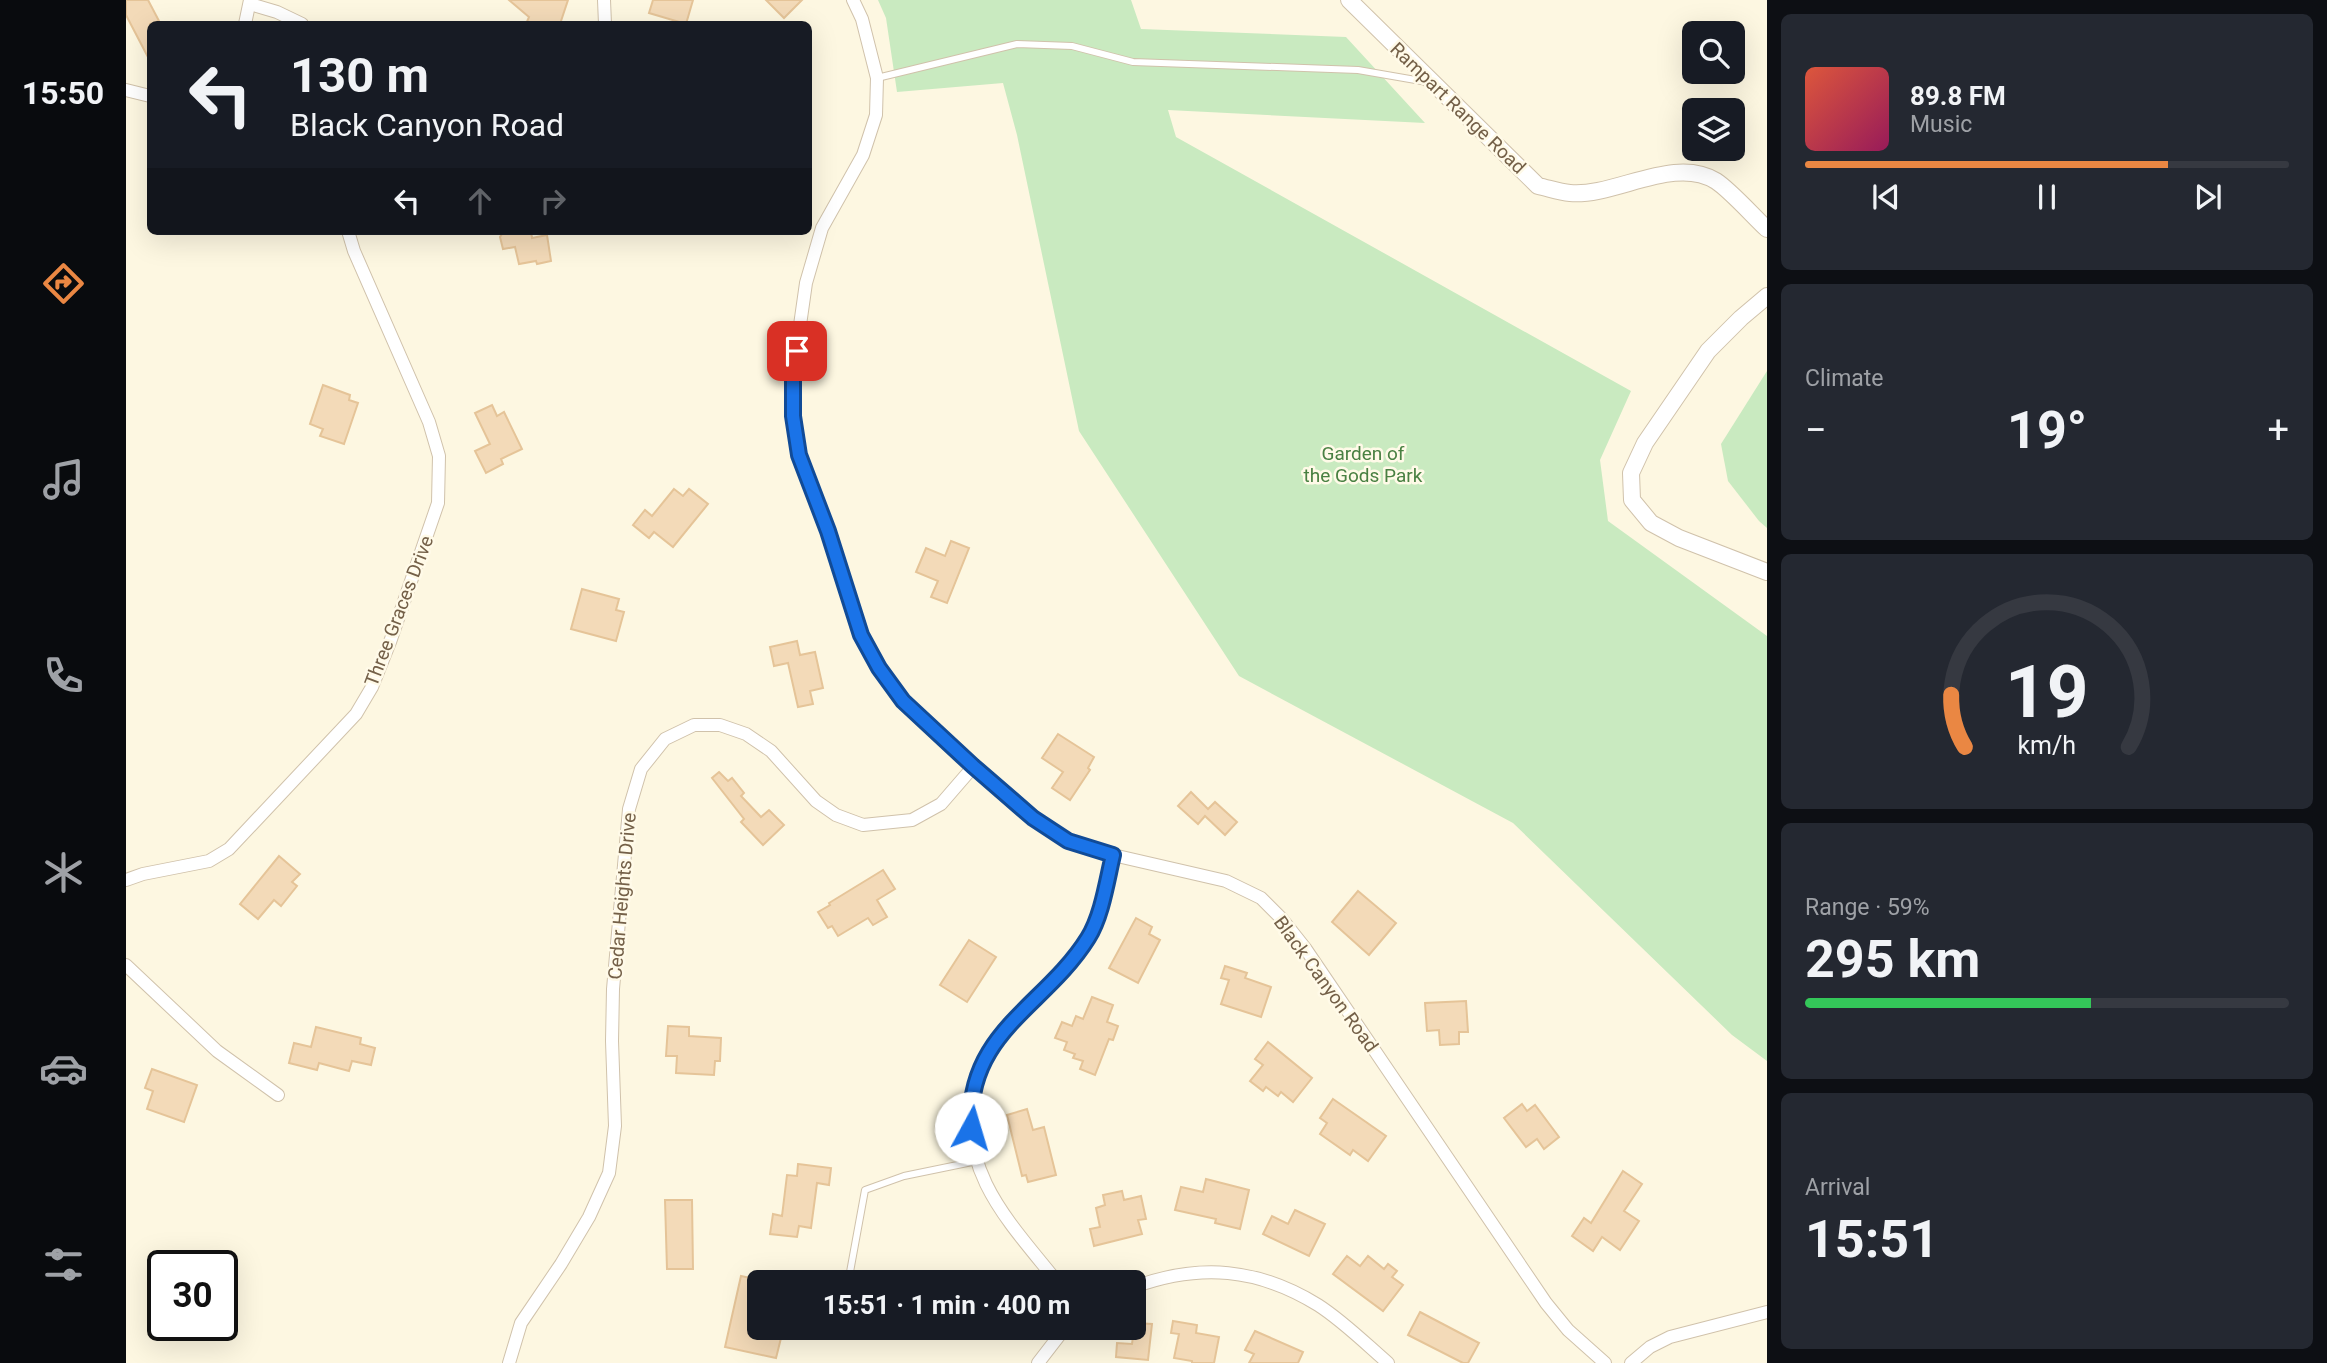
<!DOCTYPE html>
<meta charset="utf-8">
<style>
body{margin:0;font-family:Roboto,sans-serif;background:#242831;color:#f1f3f6;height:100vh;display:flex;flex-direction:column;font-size:26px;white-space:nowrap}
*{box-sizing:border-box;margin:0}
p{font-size:23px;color:#9ea1a6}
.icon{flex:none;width:38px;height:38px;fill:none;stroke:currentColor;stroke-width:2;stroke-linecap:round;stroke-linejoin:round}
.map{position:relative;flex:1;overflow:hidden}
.details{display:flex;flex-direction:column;gap:14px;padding:14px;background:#0d0f14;width:560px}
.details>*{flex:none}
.top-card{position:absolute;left:21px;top:21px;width:665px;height:214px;border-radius:10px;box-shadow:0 7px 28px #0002;background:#171b24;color:#f1f3f6;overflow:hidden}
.controls{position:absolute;left:1556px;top:21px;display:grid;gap:14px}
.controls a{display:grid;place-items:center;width:63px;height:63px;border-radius:10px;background:#171b24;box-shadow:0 7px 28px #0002;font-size:35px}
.speed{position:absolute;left:21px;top:1250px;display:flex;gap:14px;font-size:35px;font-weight:700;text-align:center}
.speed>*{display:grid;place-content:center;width:91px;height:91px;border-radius:50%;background:#171b24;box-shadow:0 7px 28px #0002;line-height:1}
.speed .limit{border:4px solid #111;border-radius:10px;background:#fff;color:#111}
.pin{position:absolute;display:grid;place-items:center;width:60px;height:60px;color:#fff;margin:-30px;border-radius:14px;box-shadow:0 4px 10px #0006}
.me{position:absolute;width:77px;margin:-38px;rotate:6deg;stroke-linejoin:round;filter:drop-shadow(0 0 5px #0008)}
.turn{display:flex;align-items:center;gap:24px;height:147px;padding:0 28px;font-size:32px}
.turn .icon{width:91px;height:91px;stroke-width:2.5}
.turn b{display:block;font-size:49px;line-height:60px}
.lanes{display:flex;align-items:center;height:66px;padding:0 28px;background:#0003;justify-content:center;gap:35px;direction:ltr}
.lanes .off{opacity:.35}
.big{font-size:52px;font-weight:700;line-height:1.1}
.details .tile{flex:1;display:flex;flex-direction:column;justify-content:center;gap:10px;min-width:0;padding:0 24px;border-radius:10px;background:#242831}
.details .dial{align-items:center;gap:0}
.dial svg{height:182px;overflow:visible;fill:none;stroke:#363941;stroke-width:7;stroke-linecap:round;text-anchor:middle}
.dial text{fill:#f1f3f6;stroke:none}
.song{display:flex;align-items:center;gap:21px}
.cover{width:84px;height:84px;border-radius:10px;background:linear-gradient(135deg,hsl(10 70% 55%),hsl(330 70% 35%))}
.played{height:7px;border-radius:4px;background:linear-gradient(90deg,#ea8743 75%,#363941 75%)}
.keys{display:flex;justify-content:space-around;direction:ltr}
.heat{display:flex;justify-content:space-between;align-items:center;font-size:38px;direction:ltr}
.charge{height:10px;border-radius:5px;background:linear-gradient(90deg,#34c759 59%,#363941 0)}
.trip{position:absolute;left:621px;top:1270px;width:399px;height:70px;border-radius:10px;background:#171b24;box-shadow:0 7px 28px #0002;font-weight:700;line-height:70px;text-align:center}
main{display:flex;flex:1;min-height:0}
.dock{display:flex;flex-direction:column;width:126px;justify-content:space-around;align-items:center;background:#090b0e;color:#9ea1a6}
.dock .icon{width:49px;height:49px}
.dock .selected{color:#ea8743}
.dock b{font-size:32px;color:#f1f3f6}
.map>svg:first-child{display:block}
</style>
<main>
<nav class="dock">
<b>15:50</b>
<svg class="icon selected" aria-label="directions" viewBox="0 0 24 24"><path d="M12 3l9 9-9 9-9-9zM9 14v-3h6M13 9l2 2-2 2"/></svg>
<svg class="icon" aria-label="music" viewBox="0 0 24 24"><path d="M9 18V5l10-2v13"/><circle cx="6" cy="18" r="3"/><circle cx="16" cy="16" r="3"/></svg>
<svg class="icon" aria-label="phone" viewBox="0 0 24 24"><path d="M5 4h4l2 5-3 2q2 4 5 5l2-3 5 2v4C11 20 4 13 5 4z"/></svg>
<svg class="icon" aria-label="climate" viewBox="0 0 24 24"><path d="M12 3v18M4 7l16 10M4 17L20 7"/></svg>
<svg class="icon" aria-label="car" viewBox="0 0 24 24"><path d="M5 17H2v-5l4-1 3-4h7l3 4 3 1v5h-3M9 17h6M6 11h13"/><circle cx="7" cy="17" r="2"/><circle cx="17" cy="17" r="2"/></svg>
<svg class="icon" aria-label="filters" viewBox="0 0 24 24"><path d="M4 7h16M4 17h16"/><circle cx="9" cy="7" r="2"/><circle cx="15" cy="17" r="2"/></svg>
</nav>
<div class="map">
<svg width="1641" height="1363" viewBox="0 0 1641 1363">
<rect width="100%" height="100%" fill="#fdf7e1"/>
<!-- green -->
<g fill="#c9eac0">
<polygon points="752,0 1005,0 1015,29 1220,37 1299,123 1042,110 1050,137 1505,391 1474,460 1482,521 1641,636 1641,1061 1606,1035 1387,823 1113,676 953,431 891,135 877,83 771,92 760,18"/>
<polygon points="1641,371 1641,528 1633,521 1602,481 1595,444"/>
</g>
<!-- building -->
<g fill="#f3dab8" stroke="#e5c498" stroke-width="2">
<polygon points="0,0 22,0 33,21 24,24 24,61 0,15"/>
<polygon points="383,0 442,0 434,24 400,24 403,17"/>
<polygon points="527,0 567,0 560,24 523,13"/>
<polygon points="640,0 676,0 658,18"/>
<polygon points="378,231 405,231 406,238 421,235 425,261 411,264 410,261 393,264 389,247 377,249 374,237"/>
<polygon points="197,385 224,395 223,400 232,403 218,444 194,436 197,429 184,424"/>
<polygon points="366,405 371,416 378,412 396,449 375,459 377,464 360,473 349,451 364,444 349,413"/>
<polygon points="548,489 557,496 563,489 582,504 547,547 528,532 523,538 507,525 519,510 526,516"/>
<polygon points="825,541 843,548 821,603 805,597 812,581 790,572 800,548 819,556"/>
<polygon points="456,589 493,599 490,610 498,612 490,641 445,629"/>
<polygon points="671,641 674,655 689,652 697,688 684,691 687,704 672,707 662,663 648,666 644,647"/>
<polygon points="932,734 968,757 962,768 964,770 944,800 926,788 937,772 916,758"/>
<polygon points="593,772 602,781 606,778 618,793 615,796 635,817 643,810 658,825 637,845 615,822 618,819 586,778"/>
<polygon points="1065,792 1082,809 1089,802 1111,822 1099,835 1079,816 1072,824 1052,806"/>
<polygon points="153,856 174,874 166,882 171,886 155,906 148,900 132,919 114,904"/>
<polygon points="757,870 769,889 751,900 761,917 747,925 742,918 712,936 706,926 702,928 692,912 704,905 703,903"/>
<polygon points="1232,891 1270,923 1243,955 1206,922"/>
<polygon points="1010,918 1026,927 1023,934 1034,940 1012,983 983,968"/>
<polygon points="843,940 870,957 841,1002 814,985"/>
<polygon points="1099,966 1121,973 1119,978 1145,987 1135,1017 1095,1004 1103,980 1095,978"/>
<polygon points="966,997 987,1005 981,1022 992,1026 987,1040 983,1039 969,1075 954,1069 957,1061 947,1058 949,1054 938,1050 941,1042 929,1038 936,1022 946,1026 950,1016 957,1019"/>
<polygon points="1340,1001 1342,1032 1333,1032 1333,1044 1314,1045 1313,1030 1301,1031 1299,1003"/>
<polygon points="542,1026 563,1027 563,1036 595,1038 594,1061 589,1061 588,1075 550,1073 551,1056 540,1056"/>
<polygon points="190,1027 235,1038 234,1044 249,1048 245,1065 226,1061 223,1071 193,1063 191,1070 163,1063 168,1043 185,1047"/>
<polygon points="1142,1042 1186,1078 1167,1102 1155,1092 1152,1096 1140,1087 1137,1091 1124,1081 1137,1065 1129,1059"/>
<polygon points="26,1069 71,1085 58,1122 21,1109 27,1091 19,1088"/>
<polygon points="1207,1099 1260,1136 1242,1161 1227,1150 1224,1155 1194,1134 1201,1123 1194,1118"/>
<polygon points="1396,1104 1401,1111 1409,1105 1433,1137 1418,1149 1411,1139 1400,1147 1378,1118"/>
<polygon points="901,1109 907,1130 918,1127 930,1175 902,1182 900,1175 896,1176 881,1115"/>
<polygon points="672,1164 705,1168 703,1185 691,1183 685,1228 673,1226 671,1237 644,1234 647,1214 656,1216 661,1175 671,1176"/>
<polygon points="1497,1171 1516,1184 1498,1211 1513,1221 1494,1250 1476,1237 1467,1251 1446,1236 1458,1218 1465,1223"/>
<polygon points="1080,1179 1123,1190 1114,1229 1089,1223 1090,1219 1049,1210 1055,1187 1077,1192"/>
<polygon points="996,1191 998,1200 1015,1196 1020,1219 1012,1220 1016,1234 968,1246 964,1229 974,1227 970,1208 979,1205 977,1195"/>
<polygon points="539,1200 566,1200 567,1269 541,1269"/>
<polygon points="1169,1210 1199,1224 1183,1256 1137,1234 1146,1216 1162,1224"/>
<polygon points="1221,1256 1234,1266 1242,1256 1258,1269 1262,1264 1271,1271 1266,1277 1277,1285 1257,1311 1207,1274"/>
<polygon points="615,1276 634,1280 631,1311 634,1311 634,1328 651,1328 650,1333 656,1334 650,1358 599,1347"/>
<polygon points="1294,1312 1353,1343 1342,1363 1337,1363 1282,1335"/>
<polygon points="1047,1321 1071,1325 1070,1333 1093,1337 1088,1363 1066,1363 1066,1361 1048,1358 1053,1334 1045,1333"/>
<polygon points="1009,1323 1026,1324 1022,1360 990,1357 991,1343 1006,1344"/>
<polygon points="1129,1331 1177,1352 1172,1363 1123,1363 1128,1354 1119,1350"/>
</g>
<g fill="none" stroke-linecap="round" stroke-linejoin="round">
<defs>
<g id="service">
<polyline points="751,78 891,44 946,46 1007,62 1232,70 1301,82"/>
<polyline points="724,1272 739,1190 778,1176 851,1161"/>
</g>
<g id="minor">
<polyline points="478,0 479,24"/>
<polyline points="727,0 736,19 751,78 750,115 737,155 696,228 680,283 667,374 667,416 673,455 702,531 735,635 753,668 777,701 847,767 907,818 942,841 987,855 1100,881 1135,898 1156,919 1179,948 1420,1303 1442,1330 1479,1363"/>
<polyline points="124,4 151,12 176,24"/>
<polyline points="119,24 124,0"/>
<polyline points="0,90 24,96"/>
<polyline points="0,880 17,874 83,861 103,849 230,714 246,687 264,642 312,503 313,456 303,422 228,251 222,231"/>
<polyline points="0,965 91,1051 152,1095"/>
<path d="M932 1283C886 1225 830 1171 849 1092 854 1069 862 1048 878 1030 906 998 941 975 963 937 976 915 981 880 987 855"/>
<path d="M1008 1287C1074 1263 1132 1268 1192 1305 1217 1321 1240 1344 1262 1363"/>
<polyline points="383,1363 395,1323 435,1264 463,1217 483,1173 489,1126 486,1041 487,989 503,809 515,769 539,739 568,725 594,725 620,734 645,751 690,801 710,815 737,825 786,820 815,804 847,767"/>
<polyline points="912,1363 939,1328"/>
<polyline points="1505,1363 1524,1347 1544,1337 1641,1312"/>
</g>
<g id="tertiary">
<path d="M1223 0 1412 186C1422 188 1433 192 1444 193 1489 197 1548 155 1590 181 1604 190 1628 217 1641 229"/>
<polyline points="1641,296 1615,318 1582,351 1519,443 1505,473 1506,500 1525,523 1553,538 1641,572"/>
</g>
</defs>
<!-- service casing -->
<use href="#service" stroke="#d0c2ab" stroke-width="8"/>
<!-- minor casing -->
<use href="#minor" stroke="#d0c2ab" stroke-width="14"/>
<!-- tertiary casing -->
<use href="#tertiary" stroke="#d0c2ab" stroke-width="18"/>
<!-- service -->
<use href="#service" stroke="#fff" stroke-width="6"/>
<!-- minor -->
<use href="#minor" stroke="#fff" stroke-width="12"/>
<!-- tertiary -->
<use href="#tertiary" stroke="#fff" stroke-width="16"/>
</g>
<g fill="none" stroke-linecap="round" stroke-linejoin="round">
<defs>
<path id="route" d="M671 351 667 374V416L673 455 702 531 735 635 753 668 777 701 847 766 907 818 942 841 987 855C981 880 976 916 962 938 919 1007 840 1032 845 1128"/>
</defs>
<!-- route casing -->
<use href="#route" stroke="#114b97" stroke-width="18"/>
<!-- route -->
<use href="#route" stroke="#1a73e8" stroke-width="12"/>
</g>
<g text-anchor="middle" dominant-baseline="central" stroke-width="5" stroke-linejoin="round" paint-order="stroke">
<!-- street labels -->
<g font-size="19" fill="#746048" stroke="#fffae8">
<text transform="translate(1332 108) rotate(44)">Rampart Range Road</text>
<text transform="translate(273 611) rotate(-69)">Three Graces Drive</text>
<text transform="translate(496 896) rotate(-85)">Cedar Heights Drive</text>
<text transform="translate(1200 984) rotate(54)">Black Canyon Road</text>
</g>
<!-- park labels -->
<g font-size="19" fill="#498042" stroke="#fffae8">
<text x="1237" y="453">Garden of<tspan x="1237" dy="22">the Gods Park</tspan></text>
</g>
</g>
</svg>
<div class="controls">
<a><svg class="icon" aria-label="search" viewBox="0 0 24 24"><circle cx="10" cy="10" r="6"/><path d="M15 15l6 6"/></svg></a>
<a><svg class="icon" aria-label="layers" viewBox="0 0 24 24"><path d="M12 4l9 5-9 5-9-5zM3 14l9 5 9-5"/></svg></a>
</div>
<div class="speed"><div class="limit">30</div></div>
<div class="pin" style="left:671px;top:351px;background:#d93025"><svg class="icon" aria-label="arrive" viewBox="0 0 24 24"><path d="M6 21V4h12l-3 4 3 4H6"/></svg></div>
<svg class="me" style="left:845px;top:1128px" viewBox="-20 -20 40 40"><circle r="19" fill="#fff"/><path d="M0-13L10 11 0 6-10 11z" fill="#1a73e8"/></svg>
<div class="trip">15:51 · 1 min · 400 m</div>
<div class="top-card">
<div class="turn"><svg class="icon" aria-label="left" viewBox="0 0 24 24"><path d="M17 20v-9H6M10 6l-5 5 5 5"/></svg><div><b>130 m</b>Black Canyon Road</div></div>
<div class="lanes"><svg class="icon" aria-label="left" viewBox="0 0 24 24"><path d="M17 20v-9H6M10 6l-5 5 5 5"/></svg><svg class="icon off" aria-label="ahead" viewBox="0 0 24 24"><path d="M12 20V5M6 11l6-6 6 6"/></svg><svg class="icon off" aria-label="right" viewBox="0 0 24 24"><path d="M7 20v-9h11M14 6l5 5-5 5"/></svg></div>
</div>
</div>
<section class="details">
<div class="tile">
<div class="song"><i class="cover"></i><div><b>89.8 FM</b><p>Music</p></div></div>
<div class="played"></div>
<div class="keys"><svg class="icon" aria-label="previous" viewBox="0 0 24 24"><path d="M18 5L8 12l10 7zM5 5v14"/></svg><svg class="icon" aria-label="pause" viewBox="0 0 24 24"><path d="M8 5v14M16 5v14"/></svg><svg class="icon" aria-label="next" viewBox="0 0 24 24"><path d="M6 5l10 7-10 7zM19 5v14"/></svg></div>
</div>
<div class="tile"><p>Climate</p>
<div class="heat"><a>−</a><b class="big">19°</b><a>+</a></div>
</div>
<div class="tile dial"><svg viewBox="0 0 100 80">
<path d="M14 69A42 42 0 1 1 86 69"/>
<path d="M14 69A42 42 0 0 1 8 46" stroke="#ea8743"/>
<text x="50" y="56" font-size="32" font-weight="700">19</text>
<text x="50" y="72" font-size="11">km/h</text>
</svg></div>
<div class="tile"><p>Range · 59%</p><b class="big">295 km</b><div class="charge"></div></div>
<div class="tile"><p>Arrival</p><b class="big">15:51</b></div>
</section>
</main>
